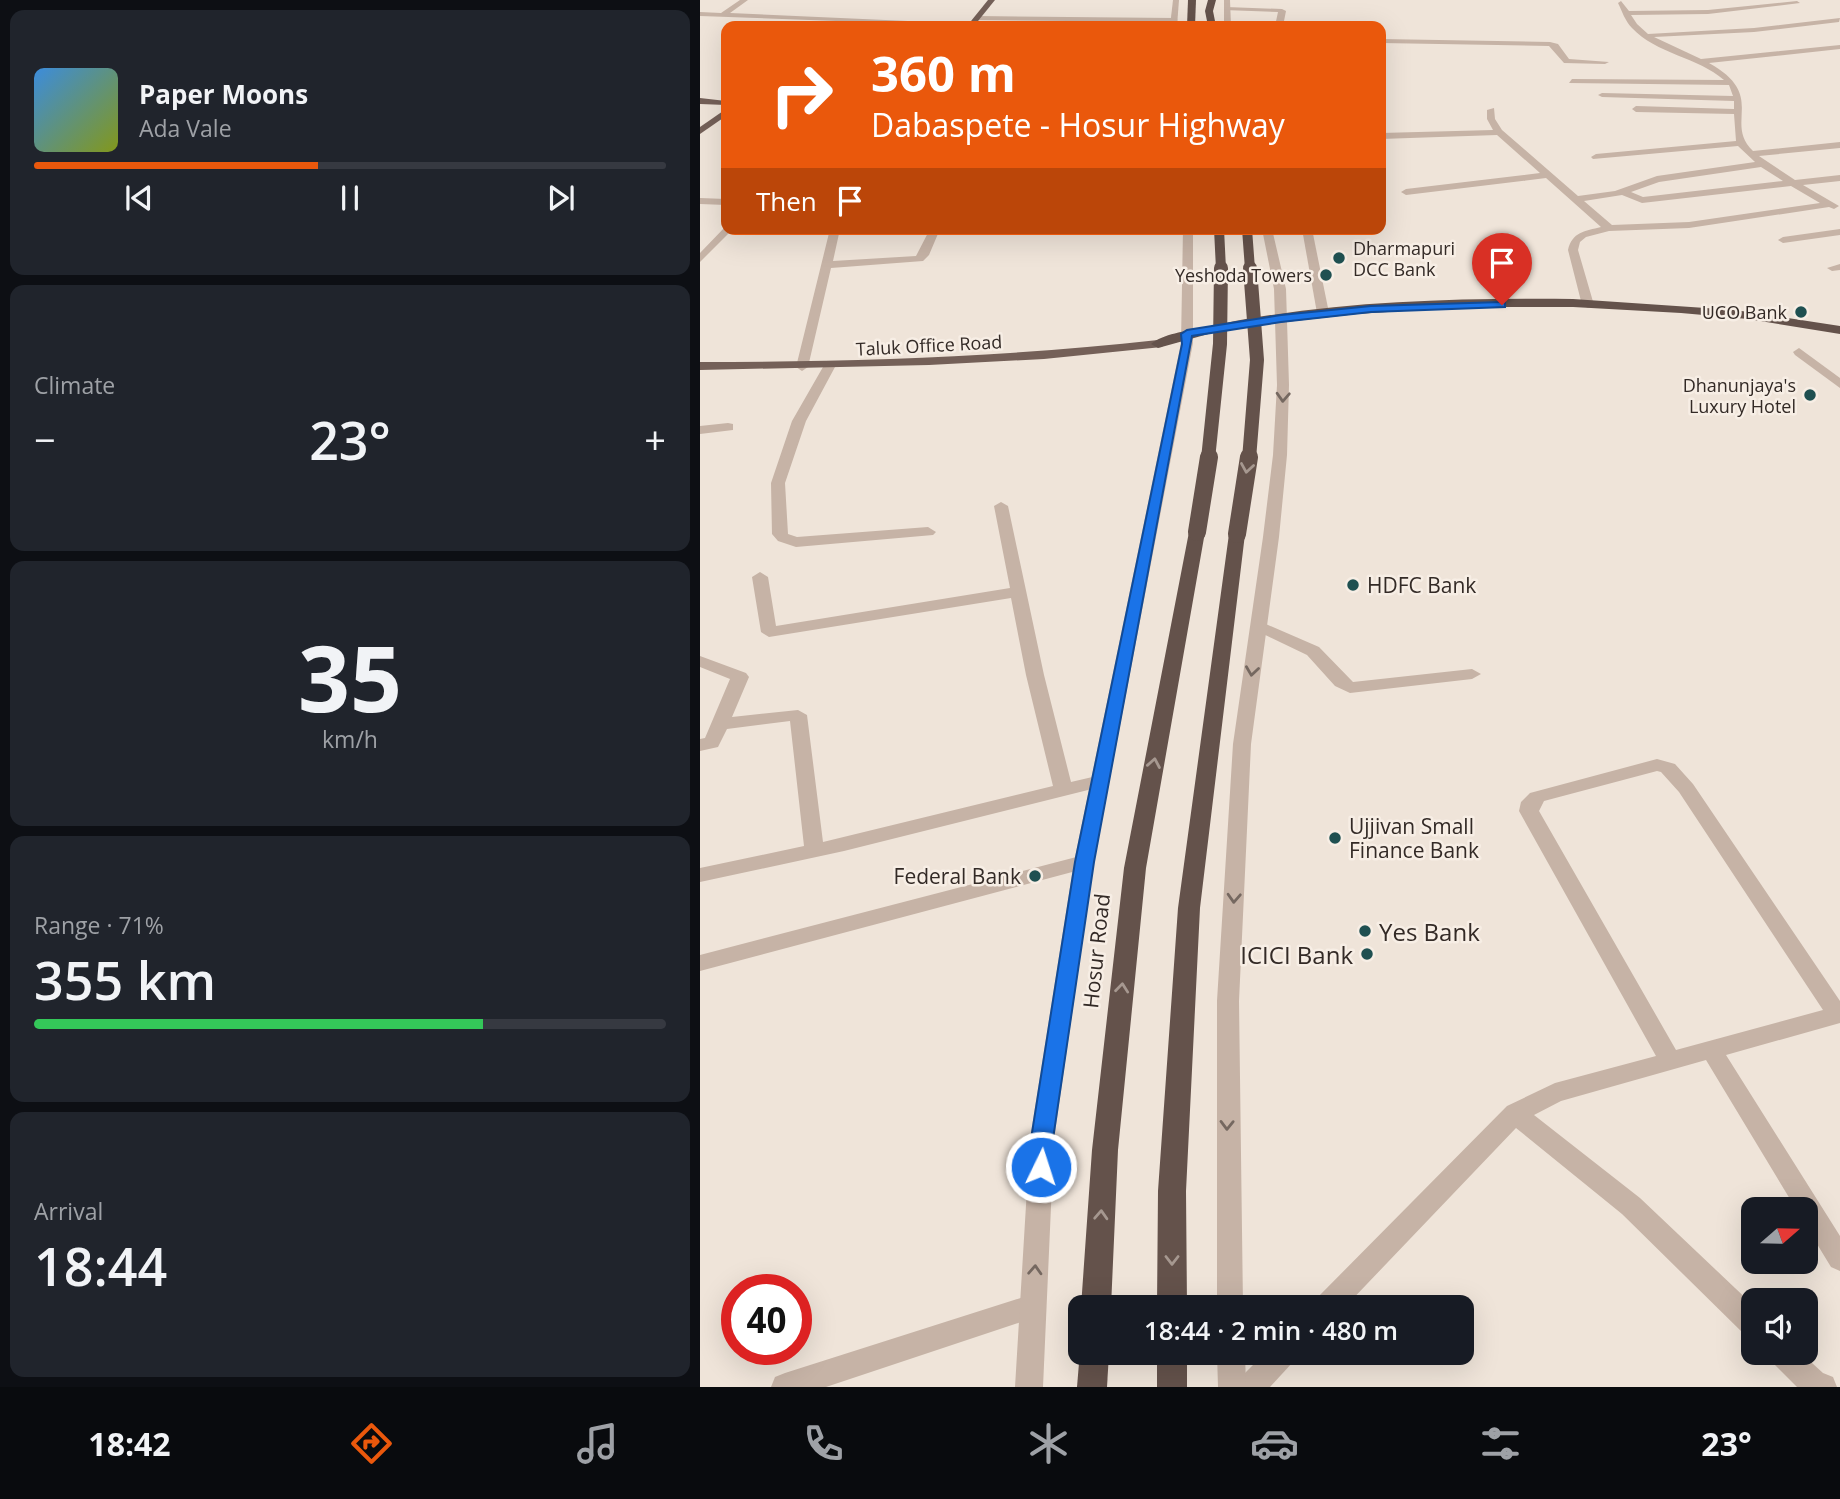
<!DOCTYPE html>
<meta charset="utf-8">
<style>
body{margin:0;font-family:"Open Sans",sans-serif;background:#20242c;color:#f1f3f6;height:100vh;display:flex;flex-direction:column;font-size:26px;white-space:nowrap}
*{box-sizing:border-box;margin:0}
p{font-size:23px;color:#9ea1a6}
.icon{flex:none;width:38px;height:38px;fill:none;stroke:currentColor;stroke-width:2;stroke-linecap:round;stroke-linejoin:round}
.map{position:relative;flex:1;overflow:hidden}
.drawer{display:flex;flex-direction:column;gap:10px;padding:10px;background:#0d0f14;width:700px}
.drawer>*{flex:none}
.hud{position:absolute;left:21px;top:21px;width:665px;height:214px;border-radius:14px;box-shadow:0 7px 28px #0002;background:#ea580c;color:#fff;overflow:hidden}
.needle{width:46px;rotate:70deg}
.controls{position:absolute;left:1041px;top:1197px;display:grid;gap:14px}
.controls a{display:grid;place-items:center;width:77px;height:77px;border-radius:14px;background:#171b24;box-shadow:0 7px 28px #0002;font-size:35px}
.speed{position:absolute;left:21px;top:1274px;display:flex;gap:14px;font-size:35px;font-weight:700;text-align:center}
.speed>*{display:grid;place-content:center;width:91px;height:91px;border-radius:50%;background:#171b24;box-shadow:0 7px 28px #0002;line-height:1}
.speed .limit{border:10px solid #d22;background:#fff;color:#111}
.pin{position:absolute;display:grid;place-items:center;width:60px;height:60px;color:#fff;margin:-72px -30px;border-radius:50% 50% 50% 0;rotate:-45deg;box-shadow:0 0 7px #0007}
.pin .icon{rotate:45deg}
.me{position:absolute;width:77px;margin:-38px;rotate:4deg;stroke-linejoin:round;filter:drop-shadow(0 0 5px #0008)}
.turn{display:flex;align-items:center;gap:24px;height:147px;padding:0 35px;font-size:32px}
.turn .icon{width:91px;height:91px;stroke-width:2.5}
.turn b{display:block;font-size:49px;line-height:60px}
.then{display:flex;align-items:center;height:66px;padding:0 35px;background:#0003;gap:14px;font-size:26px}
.big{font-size:52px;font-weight:600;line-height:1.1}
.drawer .tile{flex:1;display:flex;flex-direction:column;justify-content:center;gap:10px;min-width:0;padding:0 24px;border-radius:14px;background:#20242c}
.drawer .dial{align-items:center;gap:0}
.dial b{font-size:91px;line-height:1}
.song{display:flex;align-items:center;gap:21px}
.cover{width:84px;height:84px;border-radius:10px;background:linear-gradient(135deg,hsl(210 70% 55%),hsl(70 70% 35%))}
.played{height:7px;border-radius:4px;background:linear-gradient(90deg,#ea580c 45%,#363941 45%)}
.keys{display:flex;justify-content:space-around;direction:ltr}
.heat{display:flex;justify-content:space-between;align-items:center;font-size:38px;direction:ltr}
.charge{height:10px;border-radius:5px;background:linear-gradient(90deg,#34c759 71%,#363941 0)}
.trip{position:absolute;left:368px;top:1295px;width:406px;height:70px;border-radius:14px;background:#171b24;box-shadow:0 7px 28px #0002;font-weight:600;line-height:70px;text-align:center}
.menu{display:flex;height:112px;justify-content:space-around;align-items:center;background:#090b0e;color:#9ea1a6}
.menu .icon{width:49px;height:49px}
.menu .on{color:#ea580c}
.menu b{font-size:32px;color:#f1f3f6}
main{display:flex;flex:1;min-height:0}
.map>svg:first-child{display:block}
</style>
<main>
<section class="drawer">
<div class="tile">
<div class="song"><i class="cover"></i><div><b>Paper Moons</b><p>Ada Vale</p></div></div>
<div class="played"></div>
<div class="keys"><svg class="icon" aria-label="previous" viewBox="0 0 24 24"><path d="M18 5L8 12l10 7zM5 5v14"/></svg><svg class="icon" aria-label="pause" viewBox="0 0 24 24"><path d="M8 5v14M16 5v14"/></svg><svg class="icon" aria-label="next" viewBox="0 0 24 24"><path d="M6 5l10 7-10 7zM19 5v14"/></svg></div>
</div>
<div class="tile"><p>Climate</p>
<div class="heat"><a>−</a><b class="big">23°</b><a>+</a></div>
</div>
<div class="tile dial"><b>35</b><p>km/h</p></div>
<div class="tile"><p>Range · 71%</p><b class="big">355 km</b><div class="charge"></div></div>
<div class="tile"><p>Arrival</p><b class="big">18:44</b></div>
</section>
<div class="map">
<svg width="1140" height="1387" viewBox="0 0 1140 1387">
<rect width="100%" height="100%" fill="#efe4d9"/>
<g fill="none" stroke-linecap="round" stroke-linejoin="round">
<!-- minor -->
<g fill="#c6b3a6" fill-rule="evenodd">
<polygon points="40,0 48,0 30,13 275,24 271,26 0,16 0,12 21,13"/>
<path d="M921 1 929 11 1008 10 1097 1 1100 3 1008 14 931 15 937 24 948 34 1054 28 1140 18 1139 22 1054 32 954 37 1001 59 1140 45V49L1009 63C1068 96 1023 122 1053 151L1140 142V148L1059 156 1095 180 1140 175V181L1103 185 1139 206 1134 209 1129 207 989 228 909 231 886 237 880 242 878 250 894 305 888 308 882 305 868 250C872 232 885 231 901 227L846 178 706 195 701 192 706 189 840 173 797 135 681 139V133L793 130 787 119V110L794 108 795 119 802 130 878 196 915 191 957 176 1055 162 1038 146 893 159 891 157 896 154 1036 141 1034 114 936 112 932 109 936 106 1034 109V101L902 97 898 95 902 93 1033 96 1029 85 869 83 872 79 1024 80C998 57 956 54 932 28 925 21 922 11 918 3ZM1061 167 1083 181 943 197 931 192 959 182ZM1091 186 1120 203 989 222 912 225 884 201 922 195 942 203Z"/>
<polygon points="526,7 582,9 586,11 583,26 575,26 578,12 524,10"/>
<polygon points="277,16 474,18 478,20 474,22 274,20"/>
<polygon points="681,39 850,42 858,44 869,59 909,62 905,64 864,63 849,46 681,43"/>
<polygon points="0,198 26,199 26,205 0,204"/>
<polygon points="26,226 26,229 33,229 0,262 0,253"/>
<polygon points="130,229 140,229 133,261 216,256 230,229 240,229 229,255 223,261 131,268 108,367 102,371 96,367"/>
<polygon points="602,229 612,229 629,313 627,315 617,313"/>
<polygon points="1140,229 1140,235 1083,243 1078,240 1083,237"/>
<polygon points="1140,264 1140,270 1132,271 1127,268"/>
<polygon points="1099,348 1140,378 1140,388 1095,355 1093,352"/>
<polygon points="129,363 135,367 106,421 85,483 88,534 97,537 228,527 236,532 233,535 96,547 78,541 72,534 71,483 92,421 123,367"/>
<polygon points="28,423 33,424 33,430 0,434 0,426"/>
<polygon points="301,502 308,506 344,675 371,782 401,775 408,777 410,781 408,785 144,851 0,882 0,868 104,846 90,721 27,729 18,747 0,751 0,739 5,738 30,679 0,667 0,656 46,673 49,677 32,717 98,710 107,715 123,842 353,786 326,675 311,598 69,637 61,632 52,577 60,572 68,577 76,626 310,588 294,506"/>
<polygon points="559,621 619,647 653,682 772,669 781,674 772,679 650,693 635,686 607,655 553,629 551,626"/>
<path d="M957 759 975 764 993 784 1140 1001V1023L1026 1055 1140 1236V1271L1131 1267 1106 1226V1209H1096L1006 1060 861 1101 834 1115 940 1198 1054 1306V1338L1044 1334 922 1214 816 1128 645 1307H614L617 1298 807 1106 855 1083 956 1056 819 811 821 802 830 793ZM957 771 961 772 979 792 1123 1010 976 1050 839 811 844 801Z"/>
<polygon points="384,855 391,857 394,862 391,867 0,971 0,955"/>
<polygon points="333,1294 343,1297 346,1306 343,1315 333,1318 126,1387 71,1387 75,1377 85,1373"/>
<polygon points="565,1353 597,1353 593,1362 570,1387 537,1387 541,1377"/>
<polygon points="1068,1353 1101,1353 1123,1373 1133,1377 1137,1387 1097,1387 1072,1362"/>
</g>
<!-- tertiary -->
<g fill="#c6b3a6" fill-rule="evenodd">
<polygon points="473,0 479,0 477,26 470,26"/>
<polygon points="524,0 530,0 531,26 524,26"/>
<polygon points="483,229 493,229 493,343 394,862 354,1139 343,1387 315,1387 330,1139 374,862 481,343"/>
<polygon points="562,229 572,229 586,289 589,385 587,455 579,537 551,744 539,1001 543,1307 517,1307 517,1001 533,744 563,537 573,455 577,385 574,289"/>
<polygon points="517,1353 545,1353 546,1387 518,1387"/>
</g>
<!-- primary -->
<g fill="#746058" fill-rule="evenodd">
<polygon points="288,0 295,0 274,26 267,26"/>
<polygon points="0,98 26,101 26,105 0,104"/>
<polygon points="26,109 26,116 0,134 0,127"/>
<path d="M458 340 464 344 462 347 344 359 229 365 0 370V362C153 362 306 357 458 340Z"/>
</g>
<!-- trunk -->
<g fill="#64524b" fill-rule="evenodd">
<polygon points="488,0 496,0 495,26 487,26"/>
<polygon points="508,0 516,0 513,11 516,26 508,26 505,11"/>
<path d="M873 299 1035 310 1140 326V334L1048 319 981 313 873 307H765L657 314 567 324 512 333 458 348 451 344C463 334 486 331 501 328 622 301 750 298 873 299Z"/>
<polygon points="497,527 505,532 446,868 418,1150 411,1307 381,1307 392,1150 424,868 489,532"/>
<polygon points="537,529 545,534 500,908 486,1191 487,1307 457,1307 458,1191 478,908 529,534"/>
<polygon points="380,1351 409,1353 407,1387 377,1387"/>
<rect x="457" y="1353" width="30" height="34"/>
</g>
<!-- trunk-bridge-far2 -->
<g stroke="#64524b" stroke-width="10">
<polyline points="519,229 521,269"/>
<polyline points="547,229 550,269"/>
</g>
<!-- trunk-bridge-far1 -->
<g stroke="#64524b" stroke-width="14">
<polyline points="508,459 520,344 521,268"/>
<polyline points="549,459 557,360 550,268"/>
</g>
<!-- trunk-bridge -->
<g stroke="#64524b" stroke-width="18">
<polyline points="497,532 509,457"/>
<polyline points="537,534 549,457"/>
</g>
</g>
<!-- one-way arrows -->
<defs><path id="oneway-chevron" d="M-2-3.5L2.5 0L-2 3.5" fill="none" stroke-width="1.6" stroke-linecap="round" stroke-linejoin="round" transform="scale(1.75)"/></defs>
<g stroke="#756860">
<use href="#oneway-chevron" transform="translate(583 397) rotate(93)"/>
<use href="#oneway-chevron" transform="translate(552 671) rotate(98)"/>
<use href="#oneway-chevron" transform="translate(534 898) rotate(93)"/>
<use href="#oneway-chevron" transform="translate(527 1125) rotate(91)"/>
<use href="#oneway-chevron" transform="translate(335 1270) rotate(-87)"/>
</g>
<g stroke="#a69890">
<use href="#oneway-chevron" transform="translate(547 468) rotate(99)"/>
<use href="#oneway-chevron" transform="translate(454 763) rotate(-80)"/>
<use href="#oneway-chevron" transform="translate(422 988) rotate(-84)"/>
<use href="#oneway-chevron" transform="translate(401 1215) rotate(-87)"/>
<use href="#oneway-chevron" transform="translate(472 1260) rotate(90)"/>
</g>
<!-- route -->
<polygon fill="#1a73e8" stroke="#114b97" stroke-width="2" points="802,302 805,302 805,307 671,312 581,322 492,336 394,862 353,1139 352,1167 349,1174 341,1177 333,1174 330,1167 331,1139 375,862 482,344 481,334 487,330 581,315 671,306"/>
<!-- markers -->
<g fill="#1f5051" stroke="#f7eee5" stroke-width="2.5">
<circle cx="639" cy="258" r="7"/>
<circle cx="626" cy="275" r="7"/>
<circle cx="1101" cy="312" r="7"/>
<circle cx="1110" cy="395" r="7"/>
<circle cx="653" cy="585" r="7"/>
<circle cx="635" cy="838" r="7"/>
<circle cx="335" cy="876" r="7"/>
<circle cx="665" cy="931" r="7"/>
<circle cx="667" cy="954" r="7"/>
</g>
<g text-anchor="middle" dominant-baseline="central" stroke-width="5" stroke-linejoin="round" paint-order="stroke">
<!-- far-poi labels -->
<g font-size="18" fill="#332a26" stroke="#f7eee5" text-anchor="end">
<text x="653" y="248" text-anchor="start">Dharmapuri<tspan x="653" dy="21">DCC Bank</tspan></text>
<text x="612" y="275">Yeshoda Towers</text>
<text x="1087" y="312">UCO Bank</text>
<text x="1096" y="385">Dhanunjaya's<tspan x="1096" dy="21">Luxury Hotel</tspan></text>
</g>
<!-- far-street labels -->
<g font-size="18" fill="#332a26" stroke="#f7eee5">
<text transform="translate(229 345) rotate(-3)">Taluk Office Road</text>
</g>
<!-- poi labels -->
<g font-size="21" fill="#332a26" stroke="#f7eee5" text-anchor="start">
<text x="667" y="585">HDFC Bank</text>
<text x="649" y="826">Ujjivan Small<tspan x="649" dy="24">Finance Bank</tspan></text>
<text x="321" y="876" text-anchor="end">Federal Bank</text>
</g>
<!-- street labels -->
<g font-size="21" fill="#332a26" stroke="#f7eee5">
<text transform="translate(396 951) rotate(-84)">Hosur Road</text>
</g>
<!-- near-poi labels -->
<g font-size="24" fill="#332a26" stroke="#f7eee5" text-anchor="start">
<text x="679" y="931">Yes Bank</text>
<text x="653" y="954" text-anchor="end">ICICI Bank</text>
</g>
</g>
</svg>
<div class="controls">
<a><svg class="needle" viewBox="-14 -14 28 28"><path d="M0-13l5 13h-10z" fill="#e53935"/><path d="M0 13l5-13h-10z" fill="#9ea1a6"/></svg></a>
<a><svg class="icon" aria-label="sound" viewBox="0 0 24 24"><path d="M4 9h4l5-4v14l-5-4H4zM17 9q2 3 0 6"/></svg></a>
</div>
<div class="speed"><div class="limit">40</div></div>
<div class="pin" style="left:802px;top:305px;background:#d93025"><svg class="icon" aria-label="arrive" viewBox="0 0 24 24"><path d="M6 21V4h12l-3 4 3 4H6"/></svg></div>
<svg class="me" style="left:341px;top:1167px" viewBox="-20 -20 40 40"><circle r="17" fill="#1a73e8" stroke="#fff" stroke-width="3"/><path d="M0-11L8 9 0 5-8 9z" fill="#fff"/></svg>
<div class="trip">18:44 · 2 min · 480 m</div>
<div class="hud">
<div class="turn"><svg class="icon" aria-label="right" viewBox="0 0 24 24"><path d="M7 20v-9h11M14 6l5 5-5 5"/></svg><div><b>360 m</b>Dabaspete - Hosur Highway</div></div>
<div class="then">Then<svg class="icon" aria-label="arrive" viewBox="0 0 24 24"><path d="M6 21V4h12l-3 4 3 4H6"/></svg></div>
</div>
</div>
</main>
<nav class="menu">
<b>18:42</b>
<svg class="icon on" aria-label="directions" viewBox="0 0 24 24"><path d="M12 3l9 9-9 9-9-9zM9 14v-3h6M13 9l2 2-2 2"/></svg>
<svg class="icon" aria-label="music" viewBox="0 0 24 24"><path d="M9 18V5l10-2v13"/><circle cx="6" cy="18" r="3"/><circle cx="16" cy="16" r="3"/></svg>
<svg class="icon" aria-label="phone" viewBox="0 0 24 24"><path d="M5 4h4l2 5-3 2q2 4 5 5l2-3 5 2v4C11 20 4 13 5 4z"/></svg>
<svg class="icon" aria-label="climate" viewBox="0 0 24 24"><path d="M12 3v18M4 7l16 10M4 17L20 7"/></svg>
<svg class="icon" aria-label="car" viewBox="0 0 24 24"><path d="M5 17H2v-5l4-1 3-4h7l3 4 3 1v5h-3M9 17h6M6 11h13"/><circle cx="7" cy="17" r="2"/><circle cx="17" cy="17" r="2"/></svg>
<svg class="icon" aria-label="filters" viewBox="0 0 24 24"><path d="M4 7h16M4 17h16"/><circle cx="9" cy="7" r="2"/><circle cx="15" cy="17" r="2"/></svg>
<b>23°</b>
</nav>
